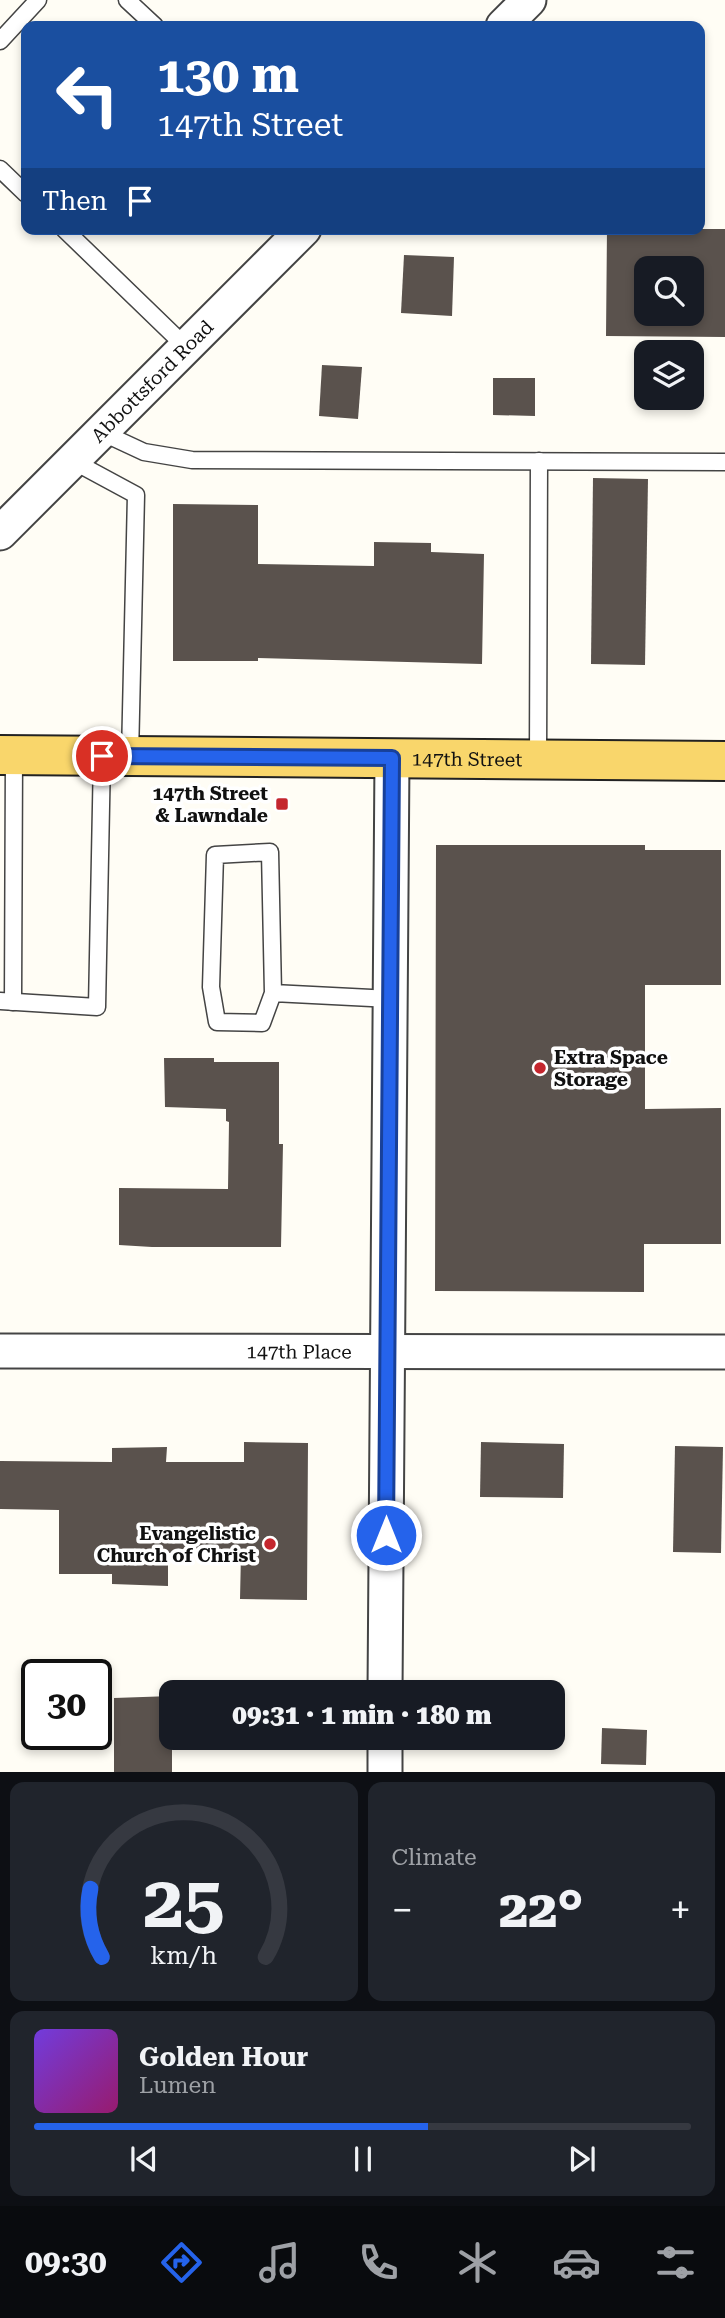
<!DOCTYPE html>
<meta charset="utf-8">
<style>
body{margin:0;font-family:"Roboto Serif",serif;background:#20242c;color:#f1f3f6;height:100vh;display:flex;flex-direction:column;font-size:26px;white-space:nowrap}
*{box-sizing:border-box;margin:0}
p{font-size:23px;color:#9ea1a6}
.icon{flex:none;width:38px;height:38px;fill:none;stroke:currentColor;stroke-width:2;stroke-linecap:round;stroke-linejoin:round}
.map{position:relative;height:1772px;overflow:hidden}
.side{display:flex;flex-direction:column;gap:10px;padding:10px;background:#0d0f14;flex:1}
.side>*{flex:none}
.guide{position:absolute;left:21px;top:21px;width:684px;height:214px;border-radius:14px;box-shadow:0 4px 10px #0003;background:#1a4fa0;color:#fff;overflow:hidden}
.tools{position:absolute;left:634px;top:256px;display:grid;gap:14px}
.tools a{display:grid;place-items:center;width:70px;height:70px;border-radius:14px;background:#171b24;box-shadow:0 4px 10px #0003;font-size:35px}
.speed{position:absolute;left:21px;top:1659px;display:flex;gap:14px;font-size:35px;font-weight:700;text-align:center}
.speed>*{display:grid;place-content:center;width:91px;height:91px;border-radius:50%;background:#171b24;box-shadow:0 4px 10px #0003;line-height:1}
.speed .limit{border:4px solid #111;border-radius:10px;background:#fff;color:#111}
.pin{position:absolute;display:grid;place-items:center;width:60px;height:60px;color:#fff;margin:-30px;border:4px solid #fff;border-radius:50%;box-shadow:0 2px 7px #0007}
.me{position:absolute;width:77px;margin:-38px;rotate:0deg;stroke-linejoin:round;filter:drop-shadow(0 0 5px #0008)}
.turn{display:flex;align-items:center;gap:24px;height:147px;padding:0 21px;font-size:32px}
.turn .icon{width:91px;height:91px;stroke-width:2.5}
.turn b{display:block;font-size:49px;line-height:60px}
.then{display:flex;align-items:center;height:66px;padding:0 21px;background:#0003;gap:14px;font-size:26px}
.big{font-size:52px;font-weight:800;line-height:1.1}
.side .tile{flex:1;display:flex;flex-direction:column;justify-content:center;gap:10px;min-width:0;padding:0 24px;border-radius:14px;background:#20242c}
.side .dial{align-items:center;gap:0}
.dial svg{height:182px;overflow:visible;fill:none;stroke:#363941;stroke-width:7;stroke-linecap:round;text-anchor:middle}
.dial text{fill:#f1f3f6;stroke:none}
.song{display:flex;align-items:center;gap:21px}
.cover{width:84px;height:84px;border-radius:10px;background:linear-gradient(135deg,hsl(260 70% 55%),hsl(320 70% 35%))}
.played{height:7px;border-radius:4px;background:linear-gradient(90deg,#2563eb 60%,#363941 60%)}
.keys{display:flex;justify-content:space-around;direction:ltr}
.heat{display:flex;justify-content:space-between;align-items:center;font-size:38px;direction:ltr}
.side .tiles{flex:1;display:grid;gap:10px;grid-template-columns:1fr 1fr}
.tile:last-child{grid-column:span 2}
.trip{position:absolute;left:159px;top:1680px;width:406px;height:70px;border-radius:14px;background:#171b24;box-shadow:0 4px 10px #0003;font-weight:800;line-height:70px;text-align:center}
.dock{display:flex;height:112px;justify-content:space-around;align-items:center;background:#090b0e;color:#9ea1a6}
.dock .icon{width:49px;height:49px}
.dock .on{color:#2563eb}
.dock b{font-size:32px;color:#f1f3f6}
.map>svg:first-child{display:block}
</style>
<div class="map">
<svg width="725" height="1772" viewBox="0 0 725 1772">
<rect width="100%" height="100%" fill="#fffdf5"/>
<!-- building -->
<g fill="#5a524d" fill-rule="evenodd">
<path d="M607 229H725V337L606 336ZM646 268H691V313H646Z"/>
<polygon points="404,255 454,257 452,316 401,313"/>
<polygon points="322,365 362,367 358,419 319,416"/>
<polygon points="493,378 535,378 535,416 493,415"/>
<polygon points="593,478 648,479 645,665 591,664"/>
<polygon points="173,504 258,505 258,564 374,566 374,542 431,543 431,552 484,554 482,664 258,658 258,661 173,661"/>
<polygon points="436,845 645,845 645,850 721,850 721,985 645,985 645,1109 721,1108 721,1244 644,1244 644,1292 435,1291"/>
<polygon points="164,1058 214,1058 214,1062 279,1062 279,1144 283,1144 281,1247 152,1247 119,1245 119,1188 228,1189 229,1122 226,1121 226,1109 165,1107"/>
<polygon points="244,1442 308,1443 307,1600 240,1599 241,1553 168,1553 168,1586 112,1584 112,1574 59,1574 59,1510 0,1509 0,1461 112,1462 112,1448 167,1447 166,1462 244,1462"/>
<polygon points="481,1442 564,1444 563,1498 480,1497"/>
<polygon points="675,1446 723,1447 721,1553 673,1552"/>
<polygon points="172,1696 172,1772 114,1772 114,1698"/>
<polygon points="602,1728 647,1730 646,1765 601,1764"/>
</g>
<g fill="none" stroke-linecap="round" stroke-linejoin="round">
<defs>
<g id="service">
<polyline points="127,0 155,26"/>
<polyline points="0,41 38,0"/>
<polyline points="0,169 26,194"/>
<polyline points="64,229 186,347"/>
<polyline points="101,432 144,452 192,460 725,462"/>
<polyline points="73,461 136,495 130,756"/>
<polyline points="538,760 539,461"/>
<polyline points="273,993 262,1023 217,1022 211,987 215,855 270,852 273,993 391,999"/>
<polyline points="0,1001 97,1007 102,756"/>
<polyline points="13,1002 14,755"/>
</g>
<g id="minor">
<polyline points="503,26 529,0"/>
<path id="s1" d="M0 533 304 229"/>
<path id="s2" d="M0 1351 725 1352"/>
<polyline points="385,1692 392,758"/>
<polyline points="385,1772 385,1738"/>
</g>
<g id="primary">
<path id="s3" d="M0 755 725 761"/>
</g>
</defs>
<!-- service casing -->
<use href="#service" stroke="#444" stroke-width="19"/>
<!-- minor casing -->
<use href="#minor" stroke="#444" stroke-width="37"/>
<!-- primary casing -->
<use href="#primary" stroke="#222" stroke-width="42"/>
<!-- service -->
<use href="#service" stroke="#fff" stroke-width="16"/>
<!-- minor -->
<use href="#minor" stroke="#fff" stroke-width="33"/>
<!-- primary -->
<use href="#primary" stroke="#f9d66b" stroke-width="38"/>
</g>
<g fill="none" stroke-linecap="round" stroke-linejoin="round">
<defs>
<polyline id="route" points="102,756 392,758 386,1535"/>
</defs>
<!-- route casing -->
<use href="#route" stroke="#184099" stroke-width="18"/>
<!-- route -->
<use href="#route" stroke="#2563eb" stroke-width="12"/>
</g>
<!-- markers -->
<g fill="#c4262e" stroke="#fff" stroke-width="2.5">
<rect x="275" y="797" width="14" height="14" rx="3.5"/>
<circle cx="540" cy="1068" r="7"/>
<circle cx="270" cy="1544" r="7"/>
</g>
<g text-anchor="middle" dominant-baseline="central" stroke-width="7" stroke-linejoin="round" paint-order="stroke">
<!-- street labels -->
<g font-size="19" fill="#111" stroke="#fff">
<text stroke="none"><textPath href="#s1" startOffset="215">Abbottsford Road</textPath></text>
<text stroke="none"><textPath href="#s3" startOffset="467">147th Street</textPath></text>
<text stroke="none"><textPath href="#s2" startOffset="299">147th Place</textPath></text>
</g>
<!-- poi labels -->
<g font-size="19" font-weight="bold" fill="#111" stroke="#fff" text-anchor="end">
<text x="268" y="793">147th Street<tspan x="268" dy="22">&amp; Lawndale</tspan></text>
<text x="554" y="1057" text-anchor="start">Extra Space<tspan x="554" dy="22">Storage</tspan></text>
<text x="256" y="1533">Evangelistic<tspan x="256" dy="22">Church of Christ</tspan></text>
</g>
</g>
</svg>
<div class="tools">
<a><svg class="icon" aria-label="search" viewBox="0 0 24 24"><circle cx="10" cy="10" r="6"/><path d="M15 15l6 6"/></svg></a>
<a><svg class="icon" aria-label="layers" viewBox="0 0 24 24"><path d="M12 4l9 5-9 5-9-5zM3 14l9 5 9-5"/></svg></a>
</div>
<div class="speed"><div class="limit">30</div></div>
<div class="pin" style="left:102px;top:756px;background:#d93025"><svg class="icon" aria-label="arrive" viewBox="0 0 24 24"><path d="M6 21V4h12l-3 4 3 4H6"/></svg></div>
<svg class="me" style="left:386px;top:1535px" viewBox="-20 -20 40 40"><circle r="17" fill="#2563eb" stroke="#fff" stroke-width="3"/><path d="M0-11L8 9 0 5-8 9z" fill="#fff"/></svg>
<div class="trip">09:31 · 1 min · 180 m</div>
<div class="guide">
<div class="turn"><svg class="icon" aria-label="left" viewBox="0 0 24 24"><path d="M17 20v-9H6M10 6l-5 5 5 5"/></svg><div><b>130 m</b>147th Street</div></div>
<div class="then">Then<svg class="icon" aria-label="arrive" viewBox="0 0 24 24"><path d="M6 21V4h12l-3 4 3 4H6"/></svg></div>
</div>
</div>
<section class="side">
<div class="tiles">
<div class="tile dial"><svg viewBox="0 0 100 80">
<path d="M14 69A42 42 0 1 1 86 69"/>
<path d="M14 69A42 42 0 0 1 9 39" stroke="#2563eb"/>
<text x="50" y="56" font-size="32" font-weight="700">25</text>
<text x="50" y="72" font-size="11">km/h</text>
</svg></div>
<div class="tile"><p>Climate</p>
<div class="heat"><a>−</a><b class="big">22°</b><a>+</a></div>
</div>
<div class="tile">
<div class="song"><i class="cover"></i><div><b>Golden Hour</b><p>Lumen</p></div></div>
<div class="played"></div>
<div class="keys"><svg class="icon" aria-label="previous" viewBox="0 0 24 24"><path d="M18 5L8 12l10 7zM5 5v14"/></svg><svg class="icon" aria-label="pause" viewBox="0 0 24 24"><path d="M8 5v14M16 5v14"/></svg><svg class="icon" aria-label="next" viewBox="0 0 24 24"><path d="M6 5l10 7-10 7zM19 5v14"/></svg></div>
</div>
</div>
</section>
<nav class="dock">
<b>09:30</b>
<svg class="icon on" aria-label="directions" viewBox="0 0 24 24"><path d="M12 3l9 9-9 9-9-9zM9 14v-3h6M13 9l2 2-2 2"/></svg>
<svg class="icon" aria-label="music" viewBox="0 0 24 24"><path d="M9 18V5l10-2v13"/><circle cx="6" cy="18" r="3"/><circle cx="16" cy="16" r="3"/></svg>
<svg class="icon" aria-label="phone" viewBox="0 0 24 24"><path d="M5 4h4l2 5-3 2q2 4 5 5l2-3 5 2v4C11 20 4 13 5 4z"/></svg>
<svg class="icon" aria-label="climate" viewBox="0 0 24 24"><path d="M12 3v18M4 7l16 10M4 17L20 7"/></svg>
<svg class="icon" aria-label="car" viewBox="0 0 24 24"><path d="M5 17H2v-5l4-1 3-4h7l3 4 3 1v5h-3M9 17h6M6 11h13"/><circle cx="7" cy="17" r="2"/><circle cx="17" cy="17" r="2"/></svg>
<svg class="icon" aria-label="filters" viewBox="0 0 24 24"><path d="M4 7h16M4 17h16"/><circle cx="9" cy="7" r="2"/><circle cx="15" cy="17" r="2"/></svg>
</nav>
